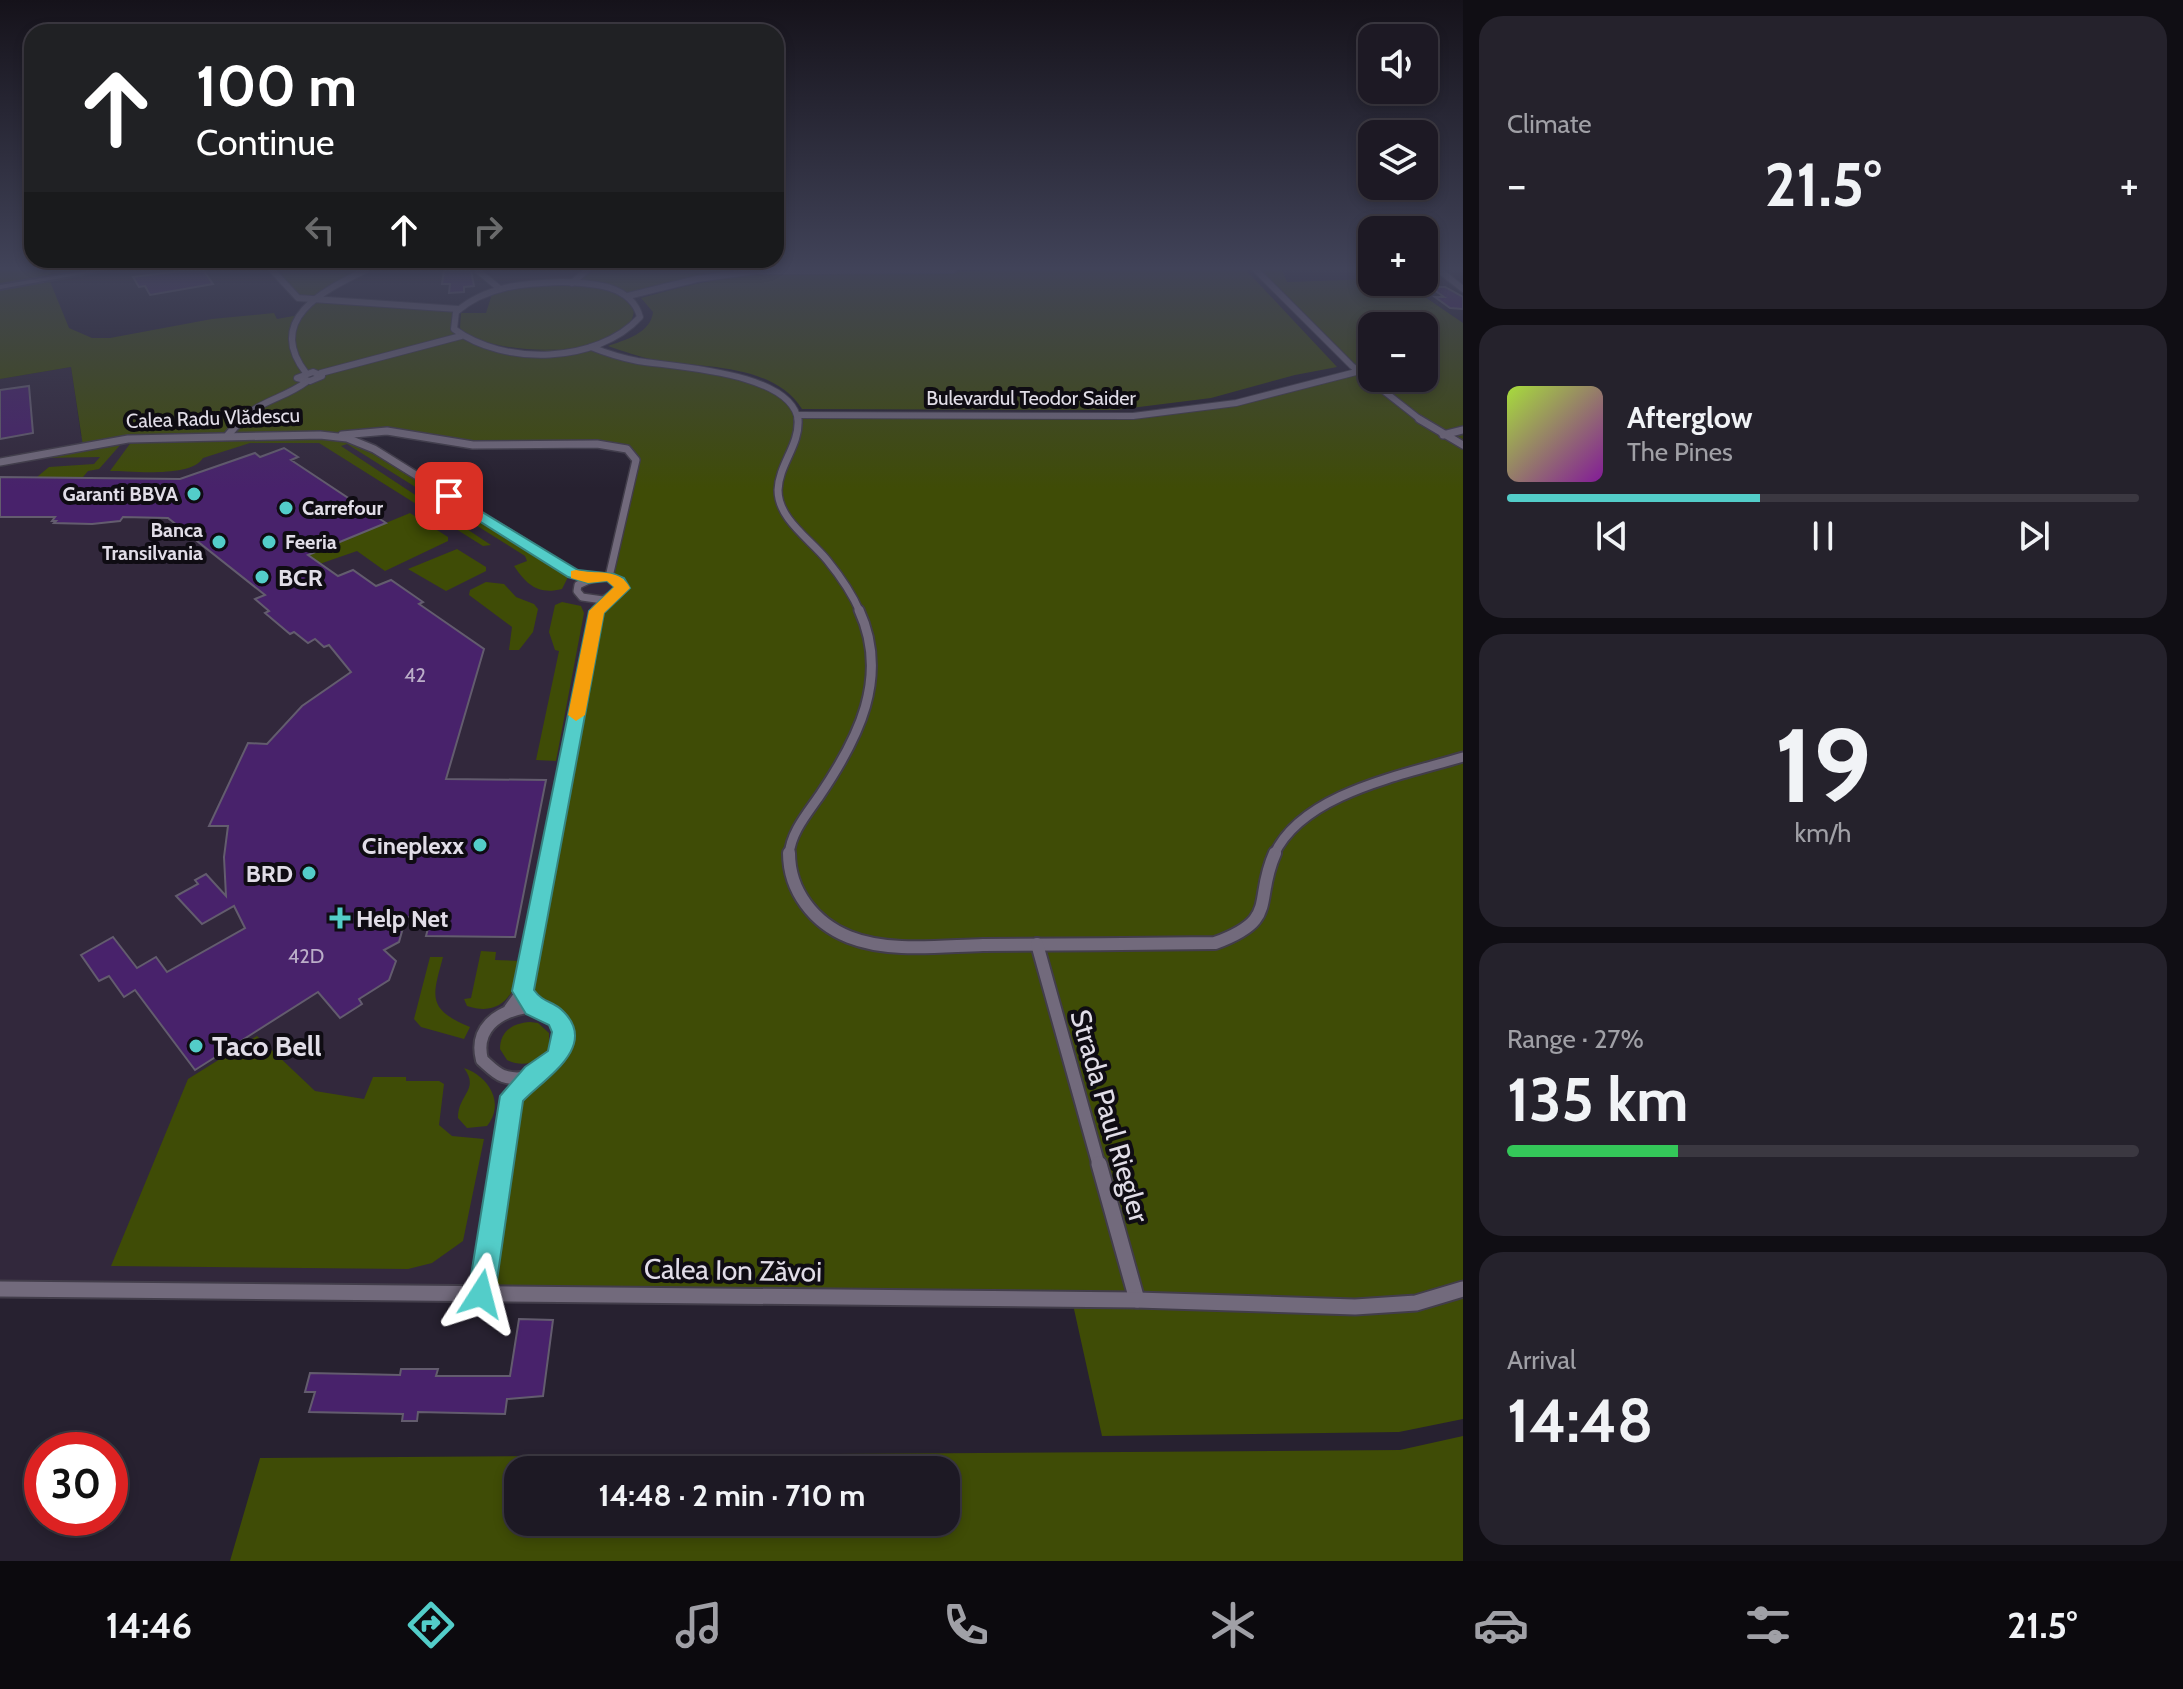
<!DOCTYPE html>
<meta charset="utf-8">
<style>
body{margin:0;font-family:Cabin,sans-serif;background:#25222c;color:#f1f3f6;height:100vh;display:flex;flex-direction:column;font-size:30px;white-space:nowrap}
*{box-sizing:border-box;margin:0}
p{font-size:26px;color:#a0a0a6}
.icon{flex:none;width:44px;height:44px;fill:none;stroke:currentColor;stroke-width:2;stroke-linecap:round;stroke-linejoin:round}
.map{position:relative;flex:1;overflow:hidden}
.panel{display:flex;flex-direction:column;gap:16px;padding:16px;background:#100e14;width:720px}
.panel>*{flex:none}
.hud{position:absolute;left:24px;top:24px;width:760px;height:244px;border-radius:24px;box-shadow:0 4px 12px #0003,0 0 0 2px #3b3841;background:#202124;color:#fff;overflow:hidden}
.controls{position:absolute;left:1358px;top:24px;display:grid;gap:16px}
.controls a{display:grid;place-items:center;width:80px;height:80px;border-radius:16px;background:#1d1924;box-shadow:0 4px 12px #0003,0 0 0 2px #3b3841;font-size:40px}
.speed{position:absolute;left:24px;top:1432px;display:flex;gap:16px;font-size:40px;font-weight:700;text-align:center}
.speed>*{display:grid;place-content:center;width:104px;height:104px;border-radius:50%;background:#1d1924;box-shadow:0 4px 12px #0003,0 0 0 2px #3b3841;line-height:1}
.speed .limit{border:12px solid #d22;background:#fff;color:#111}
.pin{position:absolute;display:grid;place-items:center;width:68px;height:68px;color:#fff;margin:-34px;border-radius:16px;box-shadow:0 4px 12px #0006}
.me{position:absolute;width:88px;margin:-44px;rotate:9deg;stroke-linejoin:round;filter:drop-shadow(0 0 6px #0008)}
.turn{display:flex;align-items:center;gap:28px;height:168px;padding:0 40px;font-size:36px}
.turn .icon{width:104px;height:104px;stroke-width:2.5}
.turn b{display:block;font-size:56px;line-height:68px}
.lanes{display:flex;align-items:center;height:76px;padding:0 40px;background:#0003;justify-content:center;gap:40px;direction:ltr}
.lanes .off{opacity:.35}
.big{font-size:60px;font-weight:800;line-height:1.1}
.panel .tile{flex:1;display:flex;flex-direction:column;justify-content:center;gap:12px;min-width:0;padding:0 28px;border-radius:24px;background:#25222c}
.panel .dial{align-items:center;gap:0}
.dial b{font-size:104px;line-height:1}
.song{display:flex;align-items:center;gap:24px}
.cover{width:96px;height:96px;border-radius:12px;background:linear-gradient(135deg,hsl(80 70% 55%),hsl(290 70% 35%))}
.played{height:8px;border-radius:4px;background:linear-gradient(90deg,#53cdc9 40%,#3b3841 40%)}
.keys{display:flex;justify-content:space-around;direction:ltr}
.heat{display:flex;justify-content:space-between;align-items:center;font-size:44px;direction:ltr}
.charge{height:12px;border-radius:6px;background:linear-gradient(90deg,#34c759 27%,#3b3841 0)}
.trip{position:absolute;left:504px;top:1456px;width:456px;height:80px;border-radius:24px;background:#1d1924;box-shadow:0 4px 12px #0003,0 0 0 2px #3b3841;font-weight:800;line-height:80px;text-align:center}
.tab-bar{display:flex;height:128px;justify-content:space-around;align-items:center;background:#0c0a0e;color:#a0a0a6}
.tab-bar .icon{width:56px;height:56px}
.tab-bar .current{color:#53cdc9}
.tab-bar b{font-size:36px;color:#f1f3f6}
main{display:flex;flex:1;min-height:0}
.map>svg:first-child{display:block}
</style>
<main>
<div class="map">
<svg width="1463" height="1561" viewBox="0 0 1463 1561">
<rect width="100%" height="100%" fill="#272130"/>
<!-- built -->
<polygon fill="#32283c" points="71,367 81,436 360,443 584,580 602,576 622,588 598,601 523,991 526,1007 561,1025 481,1294 0,1289 0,379"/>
<!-- green -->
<g fill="#3f4c06" fill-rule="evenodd">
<path d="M0 270H102L49 279 69 328 92 338H110L212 319 274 313 277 319 299 315 312 301 298 298 272 270H366L314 299 458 309 453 320 461 336 519 352 591 347 615 356 754 382 787 401 798 415 1102 418 1236 403 1355 372 1256 270H1282L1287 282 1372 279V282H1403L1463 323V1419L1399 1432 1102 1436 1072 1300 481 1294 516 1077 556 1057 557 1019 518 1007 598 601 622 588 602 576 611 562 636 461 622 447 493 446 412 433 330 437 357 444 569 575 562 589C538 595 527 585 514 566L527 561 525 556 347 444 341 446 491 545 483 546 319 443H250L203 458C191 478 132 471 110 471L132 441 122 443 99 469 88 471 83 477H37L49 467 94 464 100 457 39 458 83 446 71 367 0 379ZM1372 326H1424V378H1372Z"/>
<polygon points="587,270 953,270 733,273 628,296 572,283"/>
<path d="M988 270H1246L1337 367 1295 375 1211 398 1115 410 802 409C773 363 702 368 655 360 639 357 623 351 608 346 625 340 651 333 653 312L641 298C681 287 720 277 761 274 837 269 912 277 988 270Z"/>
<path d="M571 285C594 287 622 289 634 311 629 361 488 358 460 328L461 313H486L492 294 532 286Z"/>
<polygon points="410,513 448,537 448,541 385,571 357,551 305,569 294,561"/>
<polygon points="457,549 486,567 486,571 446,591 408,569"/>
<polygon points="486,582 504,584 516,597 534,604 538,609 533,632 519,650 509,650 512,627 469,595 470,590"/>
<polygon points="562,602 581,606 584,613 556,761 536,760 559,651 555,650 549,632 555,605"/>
<path d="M481 951 496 952 495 960 523 961C516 991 504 1018 467 1006L464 999 471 998Z"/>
<path d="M430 957H443C432 998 427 1009 470 1027L464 1039 421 1027 414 1019Z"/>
<path d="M530 1022 538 1023 549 1033V1048C540 1063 523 1068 507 1060L500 1049C500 1031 513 1023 530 1022Z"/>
<polygon points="257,1036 315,1091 364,1099 373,1077 406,1077 406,1081 439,1081 444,1084 439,1125 452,1136 484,1139 463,1241 432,1263 408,1269 111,1266 188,1079"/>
<path d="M464 1068C488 1076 506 1103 487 1126L467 1128 458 1118C458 1094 480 1090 464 1068Z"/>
<path d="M1463 1436V1561H230L260 1458 1400 1450ZM518 1470H946V1522H518Z"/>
</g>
<!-- building -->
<g fill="#48226b" stroke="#635c6e" stroke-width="2">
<polygon points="187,270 203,270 213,284 150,295 145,286 139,287 133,277"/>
<polygon points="444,270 471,270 474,286 464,287 464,292 449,293 450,284 442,284"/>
<polygon points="1430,287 1445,287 1463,297 1463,309 1450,308 1435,297 1444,297"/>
<polygon points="29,386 33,433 0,439 0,390"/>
<polygon points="284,448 298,457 291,460 386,523 308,555 338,576 353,570 376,586 391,580 423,602 419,604 484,649 446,779 546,780 515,937 426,936 431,917 406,917 399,942 384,950 396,961 389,980 359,999 362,1004 340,1018 318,992 195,1070 135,990 124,997 109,976 99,981 81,955 113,937 137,968 156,957 167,972 245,928 234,906 202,924 176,896 198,884 195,880 206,874 226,896 224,857 228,826 209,826 248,743 267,744 302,706 351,672 329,645 324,647 315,639 308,643 294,632 290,634 265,613 269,611 255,599 265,595 168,518 123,517 120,521 92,524 54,523 56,521 52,521 55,517 0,517 0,477 180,479 255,453 260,457"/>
<polygon points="519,1319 553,1320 543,1396 507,1399 505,1414 418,1412 417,1421 402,1421 403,1414 309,1412 315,1392 305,1392 310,1373 400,1375 401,1369 438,1369 436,1376 510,1376"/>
</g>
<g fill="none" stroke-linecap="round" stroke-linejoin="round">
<defs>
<g id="minor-far4">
<polyline points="272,270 298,298 458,309"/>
<polyline points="477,270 500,289"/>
<polyline points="1256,270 1352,366 1422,421"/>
<polyline points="1439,270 1463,289"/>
<path d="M562 282C591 283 631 284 640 317 597 364 504 366 454 329L456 312C486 286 524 283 562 282Z"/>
<polyline points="572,283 587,270"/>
<polyline points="628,296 697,279 756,271 953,270"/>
<path d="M591 347C606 353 622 358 638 361 675 367 793 372 798 421"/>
<polygon points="313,372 322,376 310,381 297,378"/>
<path d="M306 373C265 320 322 291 366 270"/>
<polyline points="321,373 461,336"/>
<polyline points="798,415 1133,416 1236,403 1356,372"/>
<path d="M241 421C258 401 285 398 306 382"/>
</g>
<g id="minor-far3">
<path d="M798 419C800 445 779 464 778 490 778 519 810 539 827 560 840 576 852 593 860 612"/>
<polyline points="1419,419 1463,445"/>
<polyline points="228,435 242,419"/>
<polyline points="342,435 387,431 473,445 597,444 627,449 636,460 609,577"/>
<polyline points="1443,435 1463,430"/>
<polyline points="0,462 128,439 320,435 347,438 374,449 573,573 588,578"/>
<polygon points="595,577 609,577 621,583 622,590 603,600 582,597 577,591 578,585"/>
<polyline points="596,612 607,600"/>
</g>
<g id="minor-far2">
<polyline points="549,855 597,610"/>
<path d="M789 855C791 832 807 814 820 795 858 739 890 677 859 610"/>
<path d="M1274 855C1302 793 1404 775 1463 757"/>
</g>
<g id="minor-far1">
<path d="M789 853C789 891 814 923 849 937 889 953 941 946 983 945 1060 945 1138 944 1215 943 1280 919 1253 902 1275 853"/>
<polyline points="1037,944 1099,1166"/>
<path d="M526 1007 551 1013 562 1026C562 1056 536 1087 503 1076 495 1073 488 1065 482 1060 474 1029 497 1012 526 1007Z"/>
<polyline points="510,1009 523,991 549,853"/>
<polyline points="501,1166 512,1096 533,1074"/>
</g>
<g id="minor">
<polyline points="1099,1164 1137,1300"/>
<polyline points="0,1289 1137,1300 1355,1307 1416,1303 1463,1289"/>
<polyline points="481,1294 501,1164"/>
</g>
<polygon id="tertiary" points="91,270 105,270 0,289 0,285"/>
</defs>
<!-- minor-far4 casing -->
<use href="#minor-far4" stroke="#423d4a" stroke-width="8"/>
<!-- minor-far3 casing -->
<use href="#minor-far3" stroke="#423d4a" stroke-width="10"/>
<!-- minor-far2 casing -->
<use href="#minor-far2" stroke="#423d4a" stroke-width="13"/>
<!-- minor-far1 casing -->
<use href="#minor-far1" stroke="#423d4a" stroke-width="16"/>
<!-- minor casing -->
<use href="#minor" stroke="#423d4a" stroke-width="19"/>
<!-- tertiary casing -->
<use href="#tertiary" stroke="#423d4a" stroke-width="4"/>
<!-- minor-far4 -->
<use href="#minor-far4" stroke="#726a7c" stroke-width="6"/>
<!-- minor-far3 -->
<use href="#minor-far3" stroke="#726a7c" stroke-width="7"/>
<!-- minor-far2 -->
<use href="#minor-far2" stroke="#726a7c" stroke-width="9"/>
<!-- minor-far1 -->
<use href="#minor-far1" stroke="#726a7c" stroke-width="12"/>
<!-- minor -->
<use href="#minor" stroke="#726a7c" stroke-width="15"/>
<!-- tertiary -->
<use href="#tertiary" fill="#726a7c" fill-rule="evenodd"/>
</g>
<!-- sky -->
<linearGradient id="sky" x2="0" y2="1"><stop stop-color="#15121a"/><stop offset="0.55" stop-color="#414359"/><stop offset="1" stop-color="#414359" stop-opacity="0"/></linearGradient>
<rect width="1463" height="489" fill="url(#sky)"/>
<!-- route -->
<path fill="#53cdc9" stroke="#368583" stroke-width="2" d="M449 492 578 570 614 574 624 578 630 588 604 613 534 990C544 1004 553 1000 564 1012 598 1047 545 1078 523 1101L495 1294 491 1303 481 1307 472 1303 468 1294 500 1096 525 1067 548 1051 552 1032 549 1025 526 1014 512 991 589 611 614 587 607 581 588 583 568 577 444 499 442 496Z"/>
<!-- slow -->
<path fill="#f59e0b" d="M576 570C595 575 620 567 630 588L604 613 585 715 576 721 568 715 589 611 614 587 607 581 588 583 571 578V571Z"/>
<!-- markers -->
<g fill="#53cdc9" stroke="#0f0c13" stroke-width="3">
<circle cx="194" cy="494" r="8"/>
<circle cx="286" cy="508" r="8"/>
<circle cx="219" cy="542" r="8"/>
<circle cx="269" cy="542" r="8"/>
<circle cx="262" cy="577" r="8"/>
<circle cx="480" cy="845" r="8"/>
<circle cx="309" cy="873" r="8"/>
<path d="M336 906h8v8h8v8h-8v8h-8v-8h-8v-8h8z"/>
<circle cx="196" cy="1046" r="8"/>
</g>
<g text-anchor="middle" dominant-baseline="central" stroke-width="8" stroke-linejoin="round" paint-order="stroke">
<!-- far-street labels -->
<g font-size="20" fill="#e1dde7" stroke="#0f0c13">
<text x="1031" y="398">Bulevardul Teodor Saider</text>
<text transform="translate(213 418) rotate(-2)">Calea Radu Vlădescu</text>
</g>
<!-- far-poi labels -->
<g font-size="20" font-weight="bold" fill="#e1dde7" stroke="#0f0c13" text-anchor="end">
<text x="178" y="494">Garanti BBVA</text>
<text x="302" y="508" text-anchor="start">Carrefour</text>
<text x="203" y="530">Banca<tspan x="203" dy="23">Transilvania</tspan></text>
<text x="285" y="542" text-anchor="start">Feeria</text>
</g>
<!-- number labels -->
<g font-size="20" fill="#bbaec8">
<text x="415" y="675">42</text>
<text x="306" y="956">42D</text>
</g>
<!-- poi labels -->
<g font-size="24" font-weight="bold" fill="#e1dde7" stroke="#0f0c13" text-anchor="start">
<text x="278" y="577">BCR</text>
<text x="464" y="845" text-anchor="end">Cineplexx</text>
<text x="293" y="873" text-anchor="end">BRD</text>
<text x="356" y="918">Help Net</text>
</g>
<!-- near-poi labels -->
<g font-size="28" font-weight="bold" fill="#e1dde7" stroke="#0f0c13" text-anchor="start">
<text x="212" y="1046">Taco Bell</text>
</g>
<!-- near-street labels -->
<g font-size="28" fill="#e1dde7" stroke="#0f0c13">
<text transform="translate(1110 1116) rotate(74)">Strada Paul Riegler</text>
<text transform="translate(733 1270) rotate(1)">Calea Ion Zăvoi</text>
</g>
</g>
</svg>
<div class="controls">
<a><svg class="icon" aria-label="sound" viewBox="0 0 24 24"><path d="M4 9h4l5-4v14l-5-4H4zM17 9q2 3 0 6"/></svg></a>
<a><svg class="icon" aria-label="layers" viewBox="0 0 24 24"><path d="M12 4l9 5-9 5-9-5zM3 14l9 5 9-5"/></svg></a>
<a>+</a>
<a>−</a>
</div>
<div class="speed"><div class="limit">30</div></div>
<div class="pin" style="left:449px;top:496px;background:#d93025"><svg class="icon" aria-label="arrive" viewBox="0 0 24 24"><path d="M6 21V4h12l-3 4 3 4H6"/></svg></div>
<svg class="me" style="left:481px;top:1294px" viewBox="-20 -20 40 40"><path d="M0-17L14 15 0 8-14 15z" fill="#53cdc9" stroke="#fff" stroke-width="4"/></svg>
<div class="trip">14:48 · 2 min · 710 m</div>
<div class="hud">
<div class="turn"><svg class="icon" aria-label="ahead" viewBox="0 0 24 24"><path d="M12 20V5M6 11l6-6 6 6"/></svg><div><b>100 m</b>Continue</div></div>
<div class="lanes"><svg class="icon off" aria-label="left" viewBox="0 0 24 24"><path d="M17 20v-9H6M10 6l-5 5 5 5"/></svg><svg class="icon" aria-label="ahead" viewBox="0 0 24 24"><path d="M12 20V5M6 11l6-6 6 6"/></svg><svg class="icon off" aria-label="right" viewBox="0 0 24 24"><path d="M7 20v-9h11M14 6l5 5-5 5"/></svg></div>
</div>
</div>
<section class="panel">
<div class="tile"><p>Climate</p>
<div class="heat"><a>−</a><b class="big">21.5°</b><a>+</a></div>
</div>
<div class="tile">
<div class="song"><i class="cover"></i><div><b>Afterglow</b><p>The Pines</p></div></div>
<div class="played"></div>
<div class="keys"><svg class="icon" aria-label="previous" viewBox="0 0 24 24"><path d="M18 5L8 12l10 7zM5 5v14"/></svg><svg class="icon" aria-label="pause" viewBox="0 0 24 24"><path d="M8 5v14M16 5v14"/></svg><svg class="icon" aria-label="next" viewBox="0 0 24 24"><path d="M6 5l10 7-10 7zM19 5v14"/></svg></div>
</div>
<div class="tile dial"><b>19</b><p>km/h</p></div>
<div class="tile"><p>Range · 27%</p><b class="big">135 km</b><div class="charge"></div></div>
<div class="tile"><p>Arrival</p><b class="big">14:48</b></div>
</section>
</main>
<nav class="tab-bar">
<b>14:46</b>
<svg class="icon current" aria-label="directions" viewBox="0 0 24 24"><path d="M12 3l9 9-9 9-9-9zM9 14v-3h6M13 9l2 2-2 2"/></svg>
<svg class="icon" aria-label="music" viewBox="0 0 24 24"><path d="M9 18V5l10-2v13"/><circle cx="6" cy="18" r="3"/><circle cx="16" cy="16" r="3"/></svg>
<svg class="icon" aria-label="phone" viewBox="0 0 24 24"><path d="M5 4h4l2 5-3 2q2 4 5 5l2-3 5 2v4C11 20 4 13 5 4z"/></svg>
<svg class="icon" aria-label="climate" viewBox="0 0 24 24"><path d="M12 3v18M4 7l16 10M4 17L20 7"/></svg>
<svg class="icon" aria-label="car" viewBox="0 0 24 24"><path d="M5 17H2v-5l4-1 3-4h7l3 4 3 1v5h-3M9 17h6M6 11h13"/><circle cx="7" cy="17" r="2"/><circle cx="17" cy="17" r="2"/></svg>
<svg class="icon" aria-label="filters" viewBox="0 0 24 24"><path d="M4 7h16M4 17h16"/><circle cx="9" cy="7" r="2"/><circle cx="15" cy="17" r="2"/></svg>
<b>21.5°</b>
</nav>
